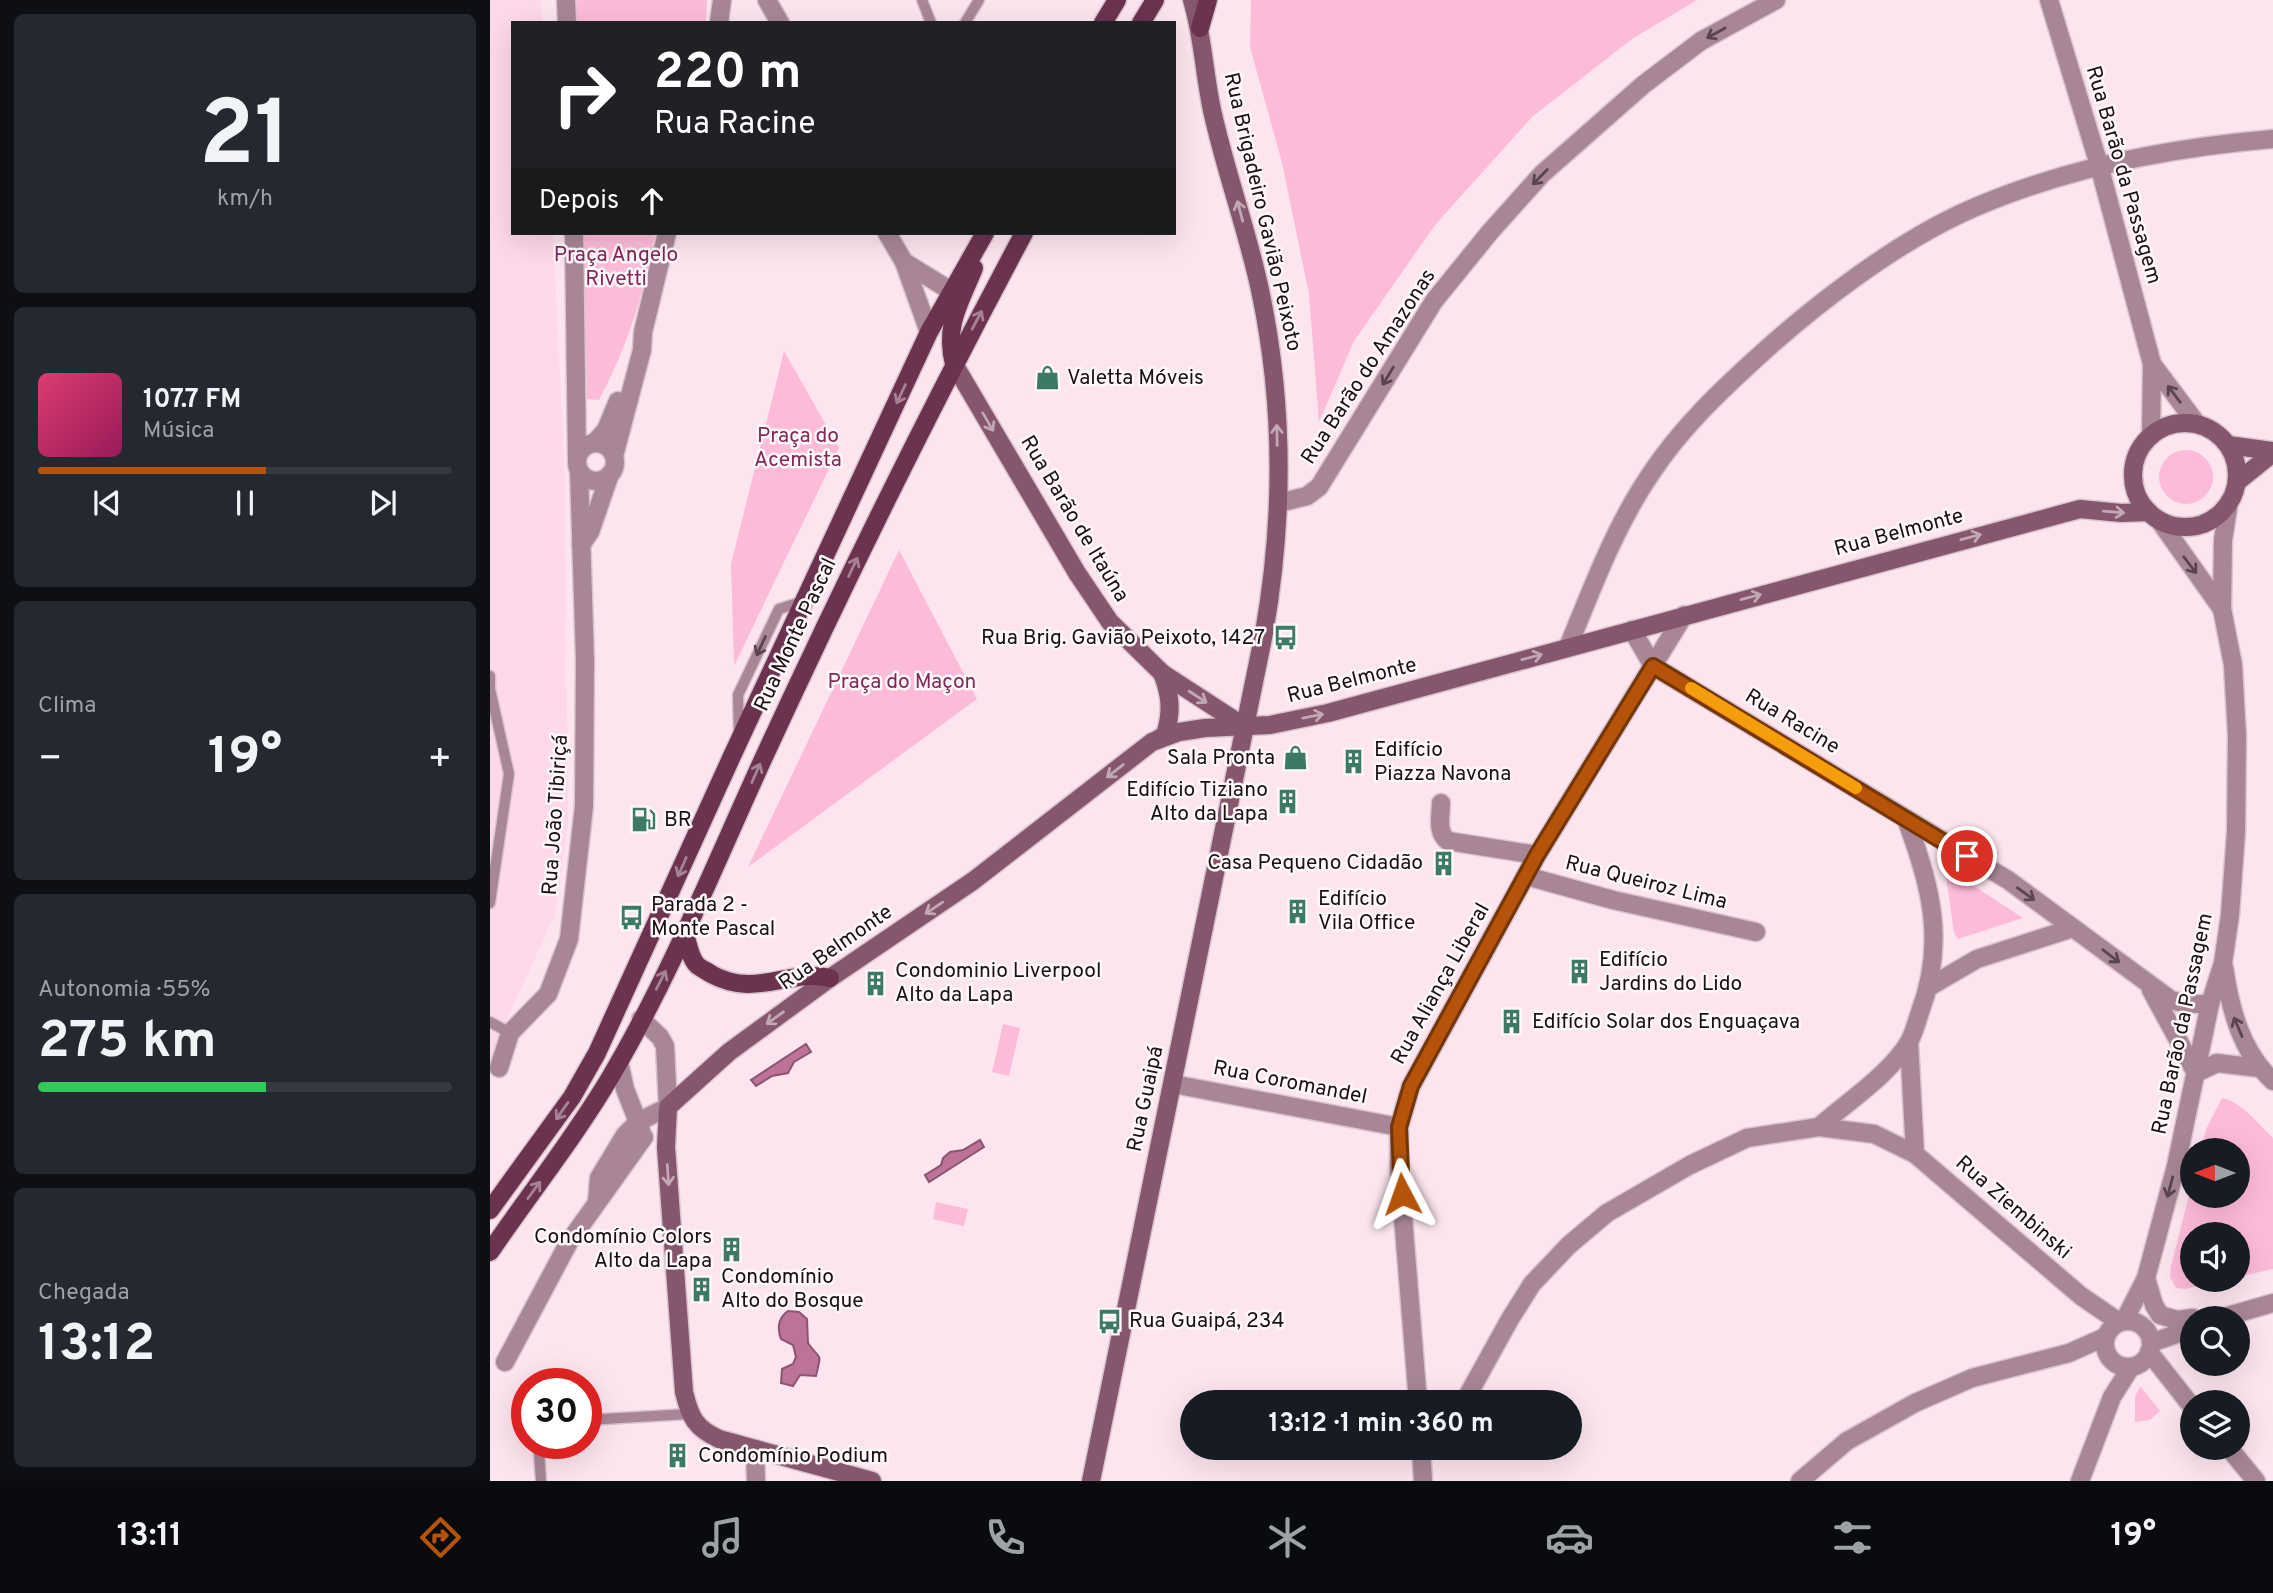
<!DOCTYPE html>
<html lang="pt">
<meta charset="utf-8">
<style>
body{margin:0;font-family:Overpass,sans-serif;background:#242831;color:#f1f3f6;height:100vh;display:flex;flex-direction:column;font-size:26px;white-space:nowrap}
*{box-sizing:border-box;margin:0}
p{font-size:23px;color:#9ea1a6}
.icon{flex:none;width:38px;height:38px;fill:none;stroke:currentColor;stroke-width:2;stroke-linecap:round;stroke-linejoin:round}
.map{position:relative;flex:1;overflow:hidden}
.side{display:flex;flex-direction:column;gap:14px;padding:14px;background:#0d0f14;width:490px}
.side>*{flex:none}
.hud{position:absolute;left:21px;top:21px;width:665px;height:214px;border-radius:0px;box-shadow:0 7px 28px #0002;background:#202124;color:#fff;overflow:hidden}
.needle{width:46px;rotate:270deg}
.controls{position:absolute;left:1690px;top:1138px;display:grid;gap:14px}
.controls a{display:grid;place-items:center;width:70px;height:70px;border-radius:50%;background:#171b24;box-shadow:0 7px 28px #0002;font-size:35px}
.speed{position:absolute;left:21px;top:1368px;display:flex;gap:14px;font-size:35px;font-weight:700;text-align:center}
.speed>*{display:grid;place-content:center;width:91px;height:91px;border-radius:50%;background:#171b24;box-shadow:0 7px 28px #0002;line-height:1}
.speed .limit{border:10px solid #d22;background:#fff;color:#111}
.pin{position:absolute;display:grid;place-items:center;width:60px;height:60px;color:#fff;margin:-30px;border:4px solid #fff;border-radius:50%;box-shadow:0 2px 7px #0007}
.me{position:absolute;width:77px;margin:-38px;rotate:356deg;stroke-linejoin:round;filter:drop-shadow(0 0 5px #0008)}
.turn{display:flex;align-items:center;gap:24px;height:147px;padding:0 28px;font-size:32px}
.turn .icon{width:91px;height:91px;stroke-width:2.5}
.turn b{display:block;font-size:49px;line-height:60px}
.then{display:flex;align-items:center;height:66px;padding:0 28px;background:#0003;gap:14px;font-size:26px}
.big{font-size:52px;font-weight:700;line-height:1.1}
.side .tile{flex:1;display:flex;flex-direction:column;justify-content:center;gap:10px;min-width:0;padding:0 24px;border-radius:10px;background:#242831}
.side .dial{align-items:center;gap:0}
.dial b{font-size:91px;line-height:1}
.song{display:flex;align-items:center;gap:21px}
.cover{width:84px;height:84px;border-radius:10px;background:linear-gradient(135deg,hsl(340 70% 55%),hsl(330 70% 35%))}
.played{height:7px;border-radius:4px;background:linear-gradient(90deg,#b45309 55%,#363941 55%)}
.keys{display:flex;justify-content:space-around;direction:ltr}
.heat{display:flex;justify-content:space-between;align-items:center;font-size:38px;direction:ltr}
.charge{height:10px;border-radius:5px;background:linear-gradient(90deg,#34c759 55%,#363941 0)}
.trip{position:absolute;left:690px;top:1390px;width:402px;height:70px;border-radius:35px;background:#171b24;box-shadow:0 7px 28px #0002;font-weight:700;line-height:70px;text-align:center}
.dock{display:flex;height:112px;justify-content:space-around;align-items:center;background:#090b0e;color:#9ea1a6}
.dock .icon{width:49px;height:49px}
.dock .on{color:#b45309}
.dock b{font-size:32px;color:#f1f3f6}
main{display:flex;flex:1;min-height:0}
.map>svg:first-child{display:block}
</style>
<main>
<section class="side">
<div class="tile dial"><b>21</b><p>km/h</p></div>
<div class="tile">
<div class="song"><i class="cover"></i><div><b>107.7 FM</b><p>Música</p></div></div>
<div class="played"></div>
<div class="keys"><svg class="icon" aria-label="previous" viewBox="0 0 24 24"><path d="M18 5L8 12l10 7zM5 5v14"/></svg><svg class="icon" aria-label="pause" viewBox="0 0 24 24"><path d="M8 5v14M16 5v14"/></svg><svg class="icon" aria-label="next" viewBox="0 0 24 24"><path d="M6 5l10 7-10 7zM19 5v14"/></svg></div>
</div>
<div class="tile"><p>Clima</p>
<div class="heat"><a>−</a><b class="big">19°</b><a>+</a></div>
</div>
<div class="tile"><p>Autonomia · 55%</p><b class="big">275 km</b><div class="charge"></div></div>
<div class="tile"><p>Chegada</p><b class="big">13:12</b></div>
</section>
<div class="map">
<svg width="1783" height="1481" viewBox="0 0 1783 1481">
<rect width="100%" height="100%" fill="#fde5ef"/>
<!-- built -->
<polygon fill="#ffd8ea" points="0,0 51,0 52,23 23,23 23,233 63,233 75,478 78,822 65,915 10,1034 0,1071"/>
<!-- green -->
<g fill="#fdbbda">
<polygon points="87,0 217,0 216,23 87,23"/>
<polygon points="761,0 1207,0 1142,39 1042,117 945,225 864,341 829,422 819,294 792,163 760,47"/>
<path d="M93 233H165C154 295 138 344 109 400L97 399Z"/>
<polygon points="294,351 349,448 244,666 241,564"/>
<circle cx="1696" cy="477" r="27"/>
<polygon points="409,550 487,699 258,867"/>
<polygon points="1452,865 1533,918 1468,939 1464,933 1456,876"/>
<polygon points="513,1024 530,1028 519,1076 502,1072"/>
<path d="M1732 1098C1751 1101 1769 1125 1783 1138V1269L1748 1277V1234H1703V1279H1739L1695 1289 1686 1288 1680 1277 1681 1266 1703 1180V1195H1748V1150H1710L1717 1127Z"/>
<polygon points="446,1202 478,1209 474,1226 443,1219"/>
<polygon points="1650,1386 1670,1411 1660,1420 1645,1422 1645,1397"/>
</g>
<!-- water -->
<g fill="#bd7398" stroke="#8c5571" stroke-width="2">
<polygon points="316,1044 321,1052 304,1062 298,1073 282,1076 266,1086 261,1080"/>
<polygon points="490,1140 494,1147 439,1182 435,1175 451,1165 453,1158 460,1152 473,1150"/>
<path d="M298 1311 309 1312 317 1319 318 1343C331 1362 332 1350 326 1376L310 1375 303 1386 291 1383 292 1369 303 1364 306 1357 303 1345 291 1339C287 1328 288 1318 298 1311Z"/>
</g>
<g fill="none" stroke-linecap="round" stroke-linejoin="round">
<defs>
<g id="lane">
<polyline points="432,0 441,23"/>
<polyline points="475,23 489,0"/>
<polyline points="0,676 0,689 19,774 0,903"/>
<polyline points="249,733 248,695 289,609 314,601"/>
<polyline points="0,1022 20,1033"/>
<polyline points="96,1420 199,1414"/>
<polyline points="51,1444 49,1452 51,1481"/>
</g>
<g id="street">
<polyline points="76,0 77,23"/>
<polyline points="277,0 290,23"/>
<polyline points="1559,0 1609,165 1662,364 1661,436"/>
<polyline points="229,23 232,0"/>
<polyline points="84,233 87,458"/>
<polyline points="397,233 414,262 439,332"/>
<polyline points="414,262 461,291"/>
<polyline points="1662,364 1707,424"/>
<polyline points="105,442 116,430 128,401"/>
<circle cx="106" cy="462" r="19"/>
<polyline points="124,456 152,350 153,332 177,233"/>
<polyline points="789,503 817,496 829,487 944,301 1000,232 1052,174 1153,85 1211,41 1286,0"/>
<polyline points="1669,520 1732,609"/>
<polyline points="91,545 100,532 120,474"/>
<polyline points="1142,630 1163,666"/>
<path d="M1078 647C1102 589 1124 528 1160 475 1190 429 1230 391 1271 354 1326 304 1402 246 1470 214 1568 169 1676 148 1783 139"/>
<polyline points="1163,666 1518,880 1681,1000 1697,1004 1720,1004"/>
<path d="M951 803C951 816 946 832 958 841L1047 855"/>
<polyline points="1036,876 1123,900 1266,932"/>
<path d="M1734 967C1740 1008 1751 1052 1783 1081"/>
<polyline points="1439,987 1487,959 1583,928"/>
<polyline points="1661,990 1706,1073"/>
<polyline points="1419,1042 1425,1154"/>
<polyline points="129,1062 135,1089 151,1130"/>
<polyline points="9,1068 20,1033 58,994 79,939 94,806 95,661 89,470"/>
<polyline points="1706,1073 1727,1063 1769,1068"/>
<polyline points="683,1084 909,1127"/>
<path d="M1329 1127C1357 1102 1400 1074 1419 1042 1424 1033 1427 1021 1430 1012 1456 943 1441 885 1416 819"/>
<polyline points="107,1202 109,1178 135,1135 148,1122 178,1107 175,1046 170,1037 151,1019"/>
<polyline points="1656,1278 1664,1305 1670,1315 1687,1320 1703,1318"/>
<polyline points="1731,1318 1783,1303"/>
<circle cx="1638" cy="1344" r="23"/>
<polyline points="1634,1321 1656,1278 1686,1166 1720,1004 1733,963 1740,915 1746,832 1747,736 1743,665 1732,609 1733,540 1739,502"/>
<polyline points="1661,1343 1703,1328"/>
<polyline points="1659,1352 1703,1408"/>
<polyline points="15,1362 79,1242 154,1137"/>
<polyline points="928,1402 909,1167 909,1127 921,1086 1047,855 1194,615"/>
<polyline points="974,1402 1020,1319 1042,1284 1079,1245 1117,1213 1200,1165 1257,1138 1329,1127 1384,1134 1425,1154 1591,1296 1629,1322"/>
<polyline points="931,1447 933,1481"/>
<polyline points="1738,1447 1766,1481"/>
<polyline points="265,1449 266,1481"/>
<polyline points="1310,1481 1357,1441 1425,1403 1482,1378 1579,1353 1615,1337"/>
<polyline points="1590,1481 1622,1397 1641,1367"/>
</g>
<g id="secondary">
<polyline points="464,364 587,573 620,622 672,673 755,727"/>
<circle cx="1695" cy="475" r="52"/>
<polyline points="1738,445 1783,451"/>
<polyline points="1747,482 1783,453"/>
<path d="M667 740 675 735C682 713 681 695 672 673"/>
<path d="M382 1481 229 1439C205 1428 200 1417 194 1392L176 1147 178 1107 239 1052 340 978 483 881 662 742 689 732 715 728 780 725 838 713 1590 509 1631 513 1659 512"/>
<path d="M601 1481 774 633C794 519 794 403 770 290 757 229 735 170 722 110 714 73 713 36 702 0"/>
</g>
<g id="primary">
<polyline points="613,23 627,0"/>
<polyline points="651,23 665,0"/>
<polyline points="710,28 718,0"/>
<path d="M464 364C454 325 470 303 484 268"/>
<path d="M195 934C198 943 200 958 207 965 210 968 217 971 221 974 266 999 299 968 340 978"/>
<polyline points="0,1210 82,1097 107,1053 242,756 439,332 495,233"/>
<path d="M0 1252C40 1193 85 1137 121 1076 181 974 225 864 274 757 356 579 442 405 534 233"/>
</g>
</defs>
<!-- lane casing -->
<use href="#lane" stroke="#d9c3cc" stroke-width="13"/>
<!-- street casing -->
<use href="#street" stroke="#d9c3cc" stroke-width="21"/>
<!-- secondary casing -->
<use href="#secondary" stroke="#d9c3cc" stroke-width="21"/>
<!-- primary casing -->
<use href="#primary" stroke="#d9c3cc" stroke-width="21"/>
<!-- lane -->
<use href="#lane" stroke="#a88696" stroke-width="10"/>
<!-- street -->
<use href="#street" stroke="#a88696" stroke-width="18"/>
<!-- secondary -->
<use href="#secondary" stroke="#85566d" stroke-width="18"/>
<!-- primary -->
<use href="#primary" stroke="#6b3350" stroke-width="18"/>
</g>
<!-- one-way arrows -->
<defs><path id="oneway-shaft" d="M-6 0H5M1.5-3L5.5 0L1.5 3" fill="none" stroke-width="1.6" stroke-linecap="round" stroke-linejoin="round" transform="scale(1.75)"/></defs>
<g stroke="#5a454f">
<use href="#oneway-shaft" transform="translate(1226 33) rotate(151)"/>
<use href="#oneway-shaft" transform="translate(1050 177) rotate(134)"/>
<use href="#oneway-shaft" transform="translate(898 376) rotate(121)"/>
<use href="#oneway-shaft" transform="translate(1684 394) rotate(-127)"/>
<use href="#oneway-shaft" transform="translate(1700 565) rotate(53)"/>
<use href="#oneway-shaft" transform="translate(271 646) rotate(115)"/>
<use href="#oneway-shaft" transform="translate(1536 894) rotate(36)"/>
<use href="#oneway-shaft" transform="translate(1621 956) rotate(37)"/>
<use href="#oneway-shaft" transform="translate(1748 1027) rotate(-113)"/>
<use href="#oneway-shaft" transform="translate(1680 1187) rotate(105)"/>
</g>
<g stroke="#c2a7b4">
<use href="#oneway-shaft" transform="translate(750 211) rotate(-105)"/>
<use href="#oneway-shaft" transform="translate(498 422) rotate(60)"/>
<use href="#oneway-shaft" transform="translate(787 435) rotate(-91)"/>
<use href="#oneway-shaft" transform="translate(1624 512) rotate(5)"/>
<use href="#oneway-shaft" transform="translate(1481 537) rotate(-15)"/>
<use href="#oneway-shaft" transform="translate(1261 597) rotate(-15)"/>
<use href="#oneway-shaft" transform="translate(1042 657) rotate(-15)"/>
<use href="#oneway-shaft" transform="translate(708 697) rotate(33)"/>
<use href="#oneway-shaft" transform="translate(823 716) rotate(-11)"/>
<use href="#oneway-shaft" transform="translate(625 771) rotate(142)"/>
<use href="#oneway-shaft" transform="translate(444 908) rotate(146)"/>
<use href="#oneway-shaft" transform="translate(285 1018) rotate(144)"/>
<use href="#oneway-shaft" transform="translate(178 1175) rotate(86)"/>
</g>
<g stroke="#a68294">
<use href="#oneway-shaft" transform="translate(487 320) rotate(-62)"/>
<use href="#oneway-shaft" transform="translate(411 394) rotate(115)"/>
<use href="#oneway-shaft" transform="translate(363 567) rotate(-65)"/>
<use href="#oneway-shaft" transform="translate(266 773) rotate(-66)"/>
<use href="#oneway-shaft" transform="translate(192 867) rotate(114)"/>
<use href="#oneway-shaft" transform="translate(171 980) rotate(-63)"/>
<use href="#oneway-shaft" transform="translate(72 1111) rotate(125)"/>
<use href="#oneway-shaft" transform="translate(44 1190) rotate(-54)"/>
</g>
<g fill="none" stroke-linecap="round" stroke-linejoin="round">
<defs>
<polyline id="route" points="912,1194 909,1127 921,1086 1047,855 1163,666 1477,856"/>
</defs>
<!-- route casing -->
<use href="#route" stroke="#753606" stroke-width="18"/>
<!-- route -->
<use href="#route" stroke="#b45309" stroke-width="12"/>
<!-- slow -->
<polyline stroke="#f59e0b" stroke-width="12" points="1201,688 1366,788"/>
</g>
<!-- icons -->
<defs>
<symbol id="shop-bare" viewBox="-9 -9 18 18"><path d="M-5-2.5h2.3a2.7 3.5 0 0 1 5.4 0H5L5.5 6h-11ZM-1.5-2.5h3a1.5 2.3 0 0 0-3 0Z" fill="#3d7a66" stroke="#fef8fa" stroke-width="2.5" paint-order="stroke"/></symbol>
<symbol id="bus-bare" viewBox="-9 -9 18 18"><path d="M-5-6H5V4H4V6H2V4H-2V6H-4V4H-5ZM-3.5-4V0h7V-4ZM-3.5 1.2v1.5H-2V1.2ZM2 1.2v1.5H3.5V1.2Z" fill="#3d7a66" stroke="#fef8fa" stroke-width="2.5" paint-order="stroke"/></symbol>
<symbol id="building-bare" viewBox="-9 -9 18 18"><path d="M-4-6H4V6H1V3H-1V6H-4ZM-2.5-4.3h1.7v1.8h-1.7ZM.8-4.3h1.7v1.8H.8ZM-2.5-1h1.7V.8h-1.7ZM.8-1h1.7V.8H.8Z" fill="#3d7a66" stroke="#fef8fa" stroke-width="2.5" paint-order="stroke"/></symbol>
<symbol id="fuel-bare" viewBox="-9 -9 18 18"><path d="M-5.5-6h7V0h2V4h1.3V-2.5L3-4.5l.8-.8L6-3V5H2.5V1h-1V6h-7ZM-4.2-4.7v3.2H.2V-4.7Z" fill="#3d7a66" stroke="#fef8fa" stroke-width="2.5" paint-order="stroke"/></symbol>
</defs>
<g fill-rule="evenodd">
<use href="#shop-bare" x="540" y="360" width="35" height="35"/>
<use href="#bus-bare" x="778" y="620" width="35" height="35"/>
<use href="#shop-bare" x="788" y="740" width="35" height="35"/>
<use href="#building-bare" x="846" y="744" width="35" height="35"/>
<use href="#building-bare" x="780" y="784" width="35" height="35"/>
<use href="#fuel-bare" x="136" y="802" width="35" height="35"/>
<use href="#building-bare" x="936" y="846" width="35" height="35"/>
<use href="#building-bare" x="790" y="894" width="35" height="35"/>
<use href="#bus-bare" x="124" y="900" width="35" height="35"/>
<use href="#building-bare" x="1072" y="954" width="35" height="35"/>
<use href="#building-bare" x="368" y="966" width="35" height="35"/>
<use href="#building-bare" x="1004" y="1004" width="35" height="35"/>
<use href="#building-bare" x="224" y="1232" width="35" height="35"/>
<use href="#building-bare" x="194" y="1272" width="35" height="35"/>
<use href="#bus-bare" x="602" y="1304" width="35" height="35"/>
<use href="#building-bare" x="170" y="1438" width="35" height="35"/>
</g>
<g text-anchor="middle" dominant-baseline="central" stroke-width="5" stroke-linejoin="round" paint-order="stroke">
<!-- street labels -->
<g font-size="21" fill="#1a1015" stroke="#fef8fa">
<text transform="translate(1633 175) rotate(74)">Rua Barão da Passagem</text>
<text transform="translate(772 212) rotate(77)">Rua Brigadeiro Gavião Peixoto</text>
<text transform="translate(879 367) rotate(-57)">Rua Barão do Amazonas</text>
<text transform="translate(584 519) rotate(59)">Rua Barão de Itaúna</text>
<text transform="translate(1409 533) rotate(-15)">Rua Belmonte</text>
<text transform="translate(306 635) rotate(-65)">Rua Monte Pascal</text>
<text transform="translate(862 681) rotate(-14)">Rua Belmonte</text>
<text transform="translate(1302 722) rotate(31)">Rua Racine</text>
<text transform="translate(66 815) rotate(-86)">Rua João Tibiriçá</text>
<text transform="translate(1156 883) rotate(14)">Rua Queiroz Lima</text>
<text transform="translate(346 948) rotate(-35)">Rua Belmonte</text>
<text transform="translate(951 984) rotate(-61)">Rua Aliança Liberal</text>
<text transform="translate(1693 1024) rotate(-78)">Rua Barão da Passagem</text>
<text transform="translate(800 1083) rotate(11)">Rua Coromandel</text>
<text transform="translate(656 1099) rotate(-78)">Rua Guaipá</text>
<text transform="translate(1523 1208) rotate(41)">Rua Ziembinski</text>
</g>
<!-- park labels -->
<g font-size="21" fill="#81275a" stroke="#fef8fa">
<text x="126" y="255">Praça Angelo<tspan x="126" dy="24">Rivetti</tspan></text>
<text x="308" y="436">Praça do<tspan x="308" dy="24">Acemista</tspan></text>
<text x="412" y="682">Praça do Maçon</text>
</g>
<!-- poi labels -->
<g font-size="21" fill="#1a1015" stroke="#fef8fa" text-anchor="start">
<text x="577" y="378">Valetta Móveis</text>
<text x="775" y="638" text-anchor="end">Rua Brig. Gavião Peixoto, 1427</text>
<text x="884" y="750">Edifício<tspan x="884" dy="24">Piazza Navona</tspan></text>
<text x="785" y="758" text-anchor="end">Sala Pronta</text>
<text x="778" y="790" text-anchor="end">Edifício Tiziano<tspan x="778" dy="24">Alto da Lapa</tspan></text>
<text x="174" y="820">BR</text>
<text x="933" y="863" text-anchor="end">Casa Pequeno Cidadão</text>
<text x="828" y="899">Edifício<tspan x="828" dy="24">Vila Office</tspan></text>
<text x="161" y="905">Parada 2 -<tspan x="161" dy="24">Monte Pascal</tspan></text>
<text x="1109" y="960">Edifício<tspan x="1109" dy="24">Jardins do Lido</tspan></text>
<text x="405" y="971">Condominio Liverpool<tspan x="405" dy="24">Alto da Lapa</tspan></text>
<text x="1042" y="1022">Edifício Solar dos Enguaçava</text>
<text x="222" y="1237" text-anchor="end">Condomínio Colors<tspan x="222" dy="24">Alto da Lapa</tspan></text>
<text x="231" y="1277">Condomínio<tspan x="231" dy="24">Alto do Bosque</tspan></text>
<text x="639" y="1321">Rua Guaipá, 234</text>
<text x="208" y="1456">Condomínio Podium</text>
</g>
</g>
</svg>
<div class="controls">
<a><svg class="needle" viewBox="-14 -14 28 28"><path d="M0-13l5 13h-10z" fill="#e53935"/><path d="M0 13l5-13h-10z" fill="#9ea1a6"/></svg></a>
<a><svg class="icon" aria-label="sound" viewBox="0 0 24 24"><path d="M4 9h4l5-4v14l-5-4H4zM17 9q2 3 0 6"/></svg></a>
<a><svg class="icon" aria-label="search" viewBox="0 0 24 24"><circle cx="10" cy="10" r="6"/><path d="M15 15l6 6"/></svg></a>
<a><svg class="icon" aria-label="layers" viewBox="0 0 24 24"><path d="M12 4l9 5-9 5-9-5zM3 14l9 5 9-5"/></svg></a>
</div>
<div class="speed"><div class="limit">30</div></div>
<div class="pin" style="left:1477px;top:856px;background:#d93025"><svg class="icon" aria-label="arrive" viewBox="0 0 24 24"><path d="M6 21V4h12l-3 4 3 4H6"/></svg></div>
<svg class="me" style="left:912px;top:1194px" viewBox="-20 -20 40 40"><path d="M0-17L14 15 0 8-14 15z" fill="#b45309" stroke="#fff" stroke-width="4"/></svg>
<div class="trip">13:12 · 1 min · 360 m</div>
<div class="hud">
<div class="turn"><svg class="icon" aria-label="right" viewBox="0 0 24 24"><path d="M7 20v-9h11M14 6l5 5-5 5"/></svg><div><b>220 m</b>Rua Racine</div></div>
<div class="then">Depois<svg class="icon" aria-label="ahead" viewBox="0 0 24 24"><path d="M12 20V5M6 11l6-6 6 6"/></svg></div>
</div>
</div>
</main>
<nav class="dock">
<b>13:11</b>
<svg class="icon on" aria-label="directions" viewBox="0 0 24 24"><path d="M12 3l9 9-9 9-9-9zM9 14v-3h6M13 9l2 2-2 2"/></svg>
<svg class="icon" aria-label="music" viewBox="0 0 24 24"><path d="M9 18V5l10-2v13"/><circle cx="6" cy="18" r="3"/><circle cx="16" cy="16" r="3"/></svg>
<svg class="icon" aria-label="phone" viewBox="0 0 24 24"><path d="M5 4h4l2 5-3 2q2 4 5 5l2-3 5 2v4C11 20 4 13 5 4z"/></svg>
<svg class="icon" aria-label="climate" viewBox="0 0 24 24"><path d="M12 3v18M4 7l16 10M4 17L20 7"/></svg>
<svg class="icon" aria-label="car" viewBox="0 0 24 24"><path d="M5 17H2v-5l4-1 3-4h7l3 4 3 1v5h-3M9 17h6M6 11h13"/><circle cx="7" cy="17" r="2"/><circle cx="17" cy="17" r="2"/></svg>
<svg class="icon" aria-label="filters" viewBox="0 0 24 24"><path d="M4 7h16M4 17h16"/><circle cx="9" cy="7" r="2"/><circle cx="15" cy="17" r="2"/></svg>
<b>19°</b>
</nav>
